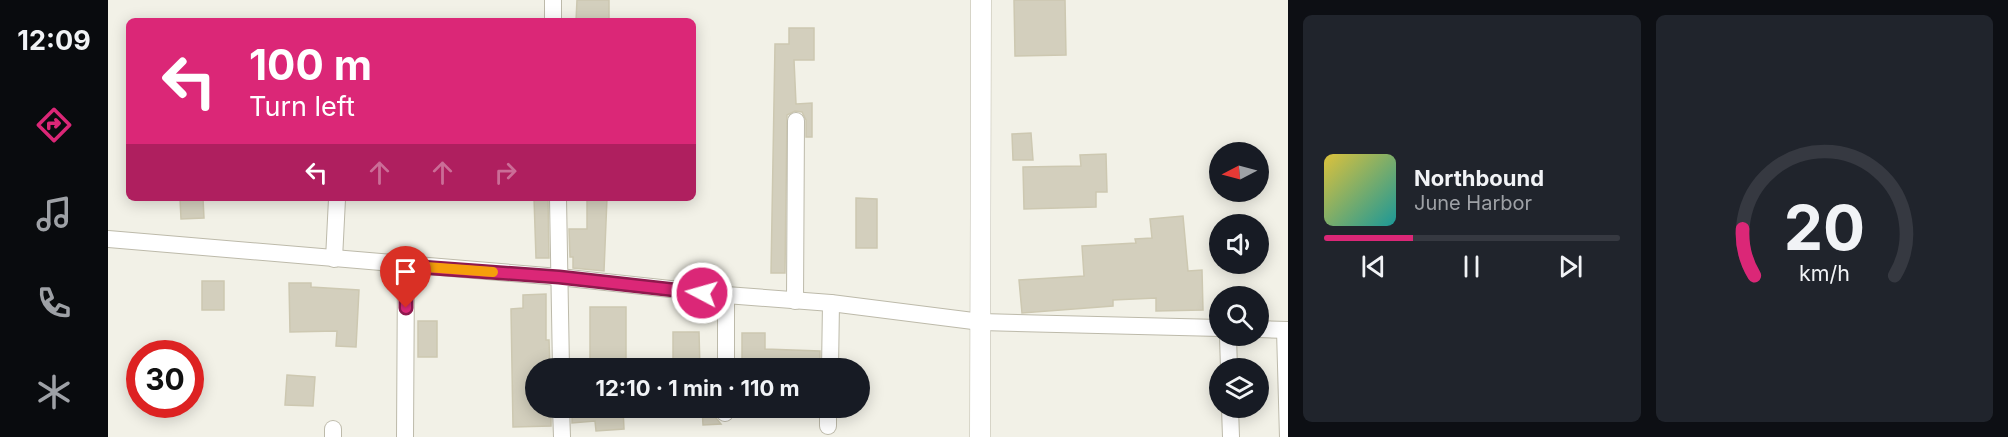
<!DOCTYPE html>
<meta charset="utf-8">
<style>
body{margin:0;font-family:Inter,sans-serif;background:#20242c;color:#f1f3f6;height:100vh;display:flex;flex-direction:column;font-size:22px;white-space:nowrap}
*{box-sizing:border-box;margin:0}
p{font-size:20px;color:#9ea1a6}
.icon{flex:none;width:33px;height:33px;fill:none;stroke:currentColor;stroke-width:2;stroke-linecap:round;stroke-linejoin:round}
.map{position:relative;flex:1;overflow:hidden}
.details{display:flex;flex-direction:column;gap:15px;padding:15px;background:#0d0f14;width:720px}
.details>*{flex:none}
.hud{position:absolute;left:18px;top:18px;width:570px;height:183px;border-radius:9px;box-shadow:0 3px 15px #0003;background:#db2777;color:#fff;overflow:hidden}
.needle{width:39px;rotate:264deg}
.fabs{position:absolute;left:1101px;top:142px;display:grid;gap:12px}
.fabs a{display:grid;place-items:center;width:60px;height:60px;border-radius:50%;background:#171b24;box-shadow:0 3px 15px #0003;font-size:30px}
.speed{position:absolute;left:18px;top:340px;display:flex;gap:12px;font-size:30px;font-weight:700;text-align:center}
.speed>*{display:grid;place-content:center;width:78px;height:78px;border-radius:50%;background:#171b24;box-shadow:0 3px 15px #0003;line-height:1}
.speed .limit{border:9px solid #d22;background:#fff;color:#111}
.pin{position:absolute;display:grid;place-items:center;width:51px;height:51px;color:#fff;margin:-62px -26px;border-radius:50% 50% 50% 0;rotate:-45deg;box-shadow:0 0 6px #0007}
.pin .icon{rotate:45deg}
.me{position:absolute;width:66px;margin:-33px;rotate:276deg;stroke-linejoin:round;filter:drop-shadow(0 0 4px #0008)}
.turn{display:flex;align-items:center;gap:21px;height:126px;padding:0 24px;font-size:27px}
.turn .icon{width:78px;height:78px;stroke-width:2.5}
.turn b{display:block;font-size:42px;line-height:51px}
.lanes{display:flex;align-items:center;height:57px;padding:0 24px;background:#0003;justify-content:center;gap:30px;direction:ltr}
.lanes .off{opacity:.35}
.details .tile{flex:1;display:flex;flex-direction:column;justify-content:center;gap:9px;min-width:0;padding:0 21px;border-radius:9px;background:#20242c}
.details .dial{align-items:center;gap:0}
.dial svg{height:156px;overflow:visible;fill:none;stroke:#363941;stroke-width:7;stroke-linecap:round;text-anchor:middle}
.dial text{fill:#f1f3f6;stroke:none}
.song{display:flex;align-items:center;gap:18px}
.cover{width:72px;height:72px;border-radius:9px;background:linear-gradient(135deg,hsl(50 70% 55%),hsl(180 70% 35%))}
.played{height:6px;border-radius:3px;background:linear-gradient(90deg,#db2777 30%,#363941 30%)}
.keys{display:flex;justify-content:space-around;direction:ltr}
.details .tiles{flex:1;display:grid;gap:15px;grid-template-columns:repeat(2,1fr)}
.trip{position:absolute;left:417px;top:358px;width:345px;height:60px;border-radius:30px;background:#171b24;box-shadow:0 3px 15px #0003;font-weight:700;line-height:60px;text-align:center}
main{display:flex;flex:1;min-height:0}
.tab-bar{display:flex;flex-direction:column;width:108px;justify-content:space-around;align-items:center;background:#090b0e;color:#9ea1a6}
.tab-bar .icon{width:42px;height:42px}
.tab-bar .active{color:#db2777}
.tab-bar b{font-size:27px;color:#f1f3f6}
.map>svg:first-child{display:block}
</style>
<main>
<nav class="tab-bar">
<b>12:09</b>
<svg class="icon active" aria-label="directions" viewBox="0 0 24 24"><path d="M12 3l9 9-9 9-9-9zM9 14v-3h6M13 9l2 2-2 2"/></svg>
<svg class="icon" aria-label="music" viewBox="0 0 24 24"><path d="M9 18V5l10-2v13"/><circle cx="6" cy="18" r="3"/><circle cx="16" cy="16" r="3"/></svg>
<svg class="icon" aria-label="phone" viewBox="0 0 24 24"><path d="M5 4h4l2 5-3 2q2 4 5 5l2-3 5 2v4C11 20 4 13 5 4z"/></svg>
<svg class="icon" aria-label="climate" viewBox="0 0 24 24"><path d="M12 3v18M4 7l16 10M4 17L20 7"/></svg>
</nav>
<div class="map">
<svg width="1180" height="437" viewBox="0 0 1180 437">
<rect width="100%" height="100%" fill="#f2f1e7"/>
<!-- building -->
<g fill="#d3cfbd" stroke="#cdc8b1" stroke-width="1.5">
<polygon points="469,0 501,0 501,21 468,21"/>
<polygon points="906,0 957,0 958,55 907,56"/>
<polygon points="681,28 706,28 706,60 686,60 688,104 704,103 704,137 698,137 698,120 694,112 687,111 679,115 677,273 663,273 667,44 681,44"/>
<polygon points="923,133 925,160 905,160 904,134"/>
<polygon points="998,154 999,192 988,192 988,207 916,209 915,167 973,166 972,155"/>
<polygon points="72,198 95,198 96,218 73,219"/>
<polygon points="426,198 440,198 441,258 428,258"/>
<polygon points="479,198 499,198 496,271 465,268 465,257 462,257 461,229 479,229"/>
<polygon points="748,198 769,199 769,248 748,248"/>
<polygon points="1075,216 1080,271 1094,270 1095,310 1048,311 1048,298 1005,300 1005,306 914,313 911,280 976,276 974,246 1028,243 1027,239 1044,238 1042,219"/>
<rect x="94" y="281" width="22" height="29"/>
<polygon points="181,283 203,283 203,287 251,290 248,347 228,346 229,331 182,332"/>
<polygon points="438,294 438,340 441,340 442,369 428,369 428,408 443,408 443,426 405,427 403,309 415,308 415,295"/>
<rect x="482" y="307" width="36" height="62"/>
<rect x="310" y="321" width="19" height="36"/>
<polygon points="565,332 591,332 592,369 565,369"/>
<polygon points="634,333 657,333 657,349 712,351 712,369 634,369"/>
<polygon points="179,375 207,377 205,406 177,405"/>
<polygon points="464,408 515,408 516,429 488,431 487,421 464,423"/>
<polygon points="594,408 606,408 608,418 613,424 595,425"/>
</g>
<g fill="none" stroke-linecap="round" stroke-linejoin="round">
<defs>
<g id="minor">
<polyline points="445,0 445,21"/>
<polyline points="450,198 453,369"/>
<polyline points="0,239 451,277 618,295 723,303 873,322 1112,328"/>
<polyline points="226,259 229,199"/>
<polyline points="687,301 688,121"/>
<polyline points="1150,329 1180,330"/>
<polyline points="1177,330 1180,437"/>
<polyline points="1120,336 1121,369"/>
<polyline points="618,369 618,295"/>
<polyline points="722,369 723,303"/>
<polyline points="453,408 454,437"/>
<polyline points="1122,408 1123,437"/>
<polyline points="617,413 617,408"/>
<polyline points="720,426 720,408"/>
<polyline points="225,429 225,437"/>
<polyline points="297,437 298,266"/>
</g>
<polyline id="tertiary" points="872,437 873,0"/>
</defs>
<!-- minor casing -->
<use href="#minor" stroke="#bdbaaa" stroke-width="18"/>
<!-- tertiary casing -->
<use href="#tertiary" stroke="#bdbaaa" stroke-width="21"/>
<!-- minor -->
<use href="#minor" stroke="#fff" stroke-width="16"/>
<!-- tertiary -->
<use href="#tertiary" stroke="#fff" stroke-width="20"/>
</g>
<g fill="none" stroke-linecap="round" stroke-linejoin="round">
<defs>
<polyline id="route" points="298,308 298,266 451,277 594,293"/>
</defs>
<!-- route casing -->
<use href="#route" stroke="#8e194d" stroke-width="15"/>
<!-- route -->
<use href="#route" stroke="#db2777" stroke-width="10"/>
<!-- slow -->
<polyline stroke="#f59e0b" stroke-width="10" points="318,267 385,272"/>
</g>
</svg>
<div class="fabs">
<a><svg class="needle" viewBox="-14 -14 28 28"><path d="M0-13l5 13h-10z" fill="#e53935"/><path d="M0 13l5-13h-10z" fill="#9ea1a6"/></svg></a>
<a><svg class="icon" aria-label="sound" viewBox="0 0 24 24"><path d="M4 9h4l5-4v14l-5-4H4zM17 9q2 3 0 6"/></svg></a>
<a><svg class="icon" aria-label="search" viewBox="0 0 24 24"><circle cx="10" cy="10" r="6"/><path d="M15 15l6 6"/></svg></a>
<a><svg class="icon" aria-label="layers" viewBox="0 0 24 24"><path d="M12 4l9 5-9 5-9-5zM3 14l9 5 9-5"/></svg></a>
</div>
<div class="speed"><div class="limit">30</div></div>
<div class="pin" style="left:298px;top:308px;background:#d93025"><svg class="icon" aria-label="arrive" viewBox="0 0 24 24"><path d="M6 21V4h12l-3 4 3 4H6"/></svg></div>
<svg class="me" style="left:594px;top:293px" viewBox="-20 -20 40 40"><circle r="17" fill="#db2777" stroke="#fff" stroke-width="3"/><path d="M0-11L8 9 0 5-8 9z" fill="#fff"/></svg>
<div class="trip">12:10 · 1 min · 110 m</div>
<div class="hud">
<div class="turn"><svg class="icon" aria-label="left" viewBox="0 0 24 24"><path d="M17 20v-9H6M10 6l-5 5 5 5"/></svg><div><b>100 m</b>Turn left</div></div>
<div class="lanes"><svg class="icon" aria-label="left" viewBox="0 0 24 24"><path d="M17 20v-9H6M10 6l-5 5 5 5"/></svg><svg class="icon off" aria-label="ahead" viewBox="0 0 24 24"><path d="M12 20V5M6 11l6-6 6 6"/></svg><svg class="icon off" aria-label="ahead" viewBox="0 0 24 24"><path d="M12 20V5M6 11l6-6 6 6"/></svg><svg class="icon off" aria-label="right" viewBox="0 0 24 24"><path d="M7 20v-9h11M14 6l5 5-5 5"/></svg></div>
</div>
</div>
<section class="details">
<div class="tiles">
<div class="tile">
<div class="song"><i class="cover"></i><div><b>Northbound</b><p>June Harbor</p></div></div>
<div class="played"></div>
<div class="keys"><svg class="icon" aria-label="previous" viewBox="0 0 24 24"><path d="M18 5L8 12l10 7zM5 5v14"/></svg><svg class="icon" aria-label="pause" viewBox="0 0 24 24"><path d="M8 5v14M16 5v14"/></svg><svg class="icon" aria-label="next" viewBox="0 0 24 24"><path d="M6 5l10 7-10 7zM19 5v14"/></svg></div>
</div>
<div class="tile dial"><svg viewBox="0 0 100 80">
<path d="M14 69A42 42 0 1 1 86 69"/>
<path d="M14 69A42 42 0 0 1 8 45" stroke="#db2777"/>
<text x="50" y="56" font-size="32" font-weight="700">20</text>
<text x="50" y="72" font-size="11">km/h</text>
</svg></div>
</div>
</section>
</main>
